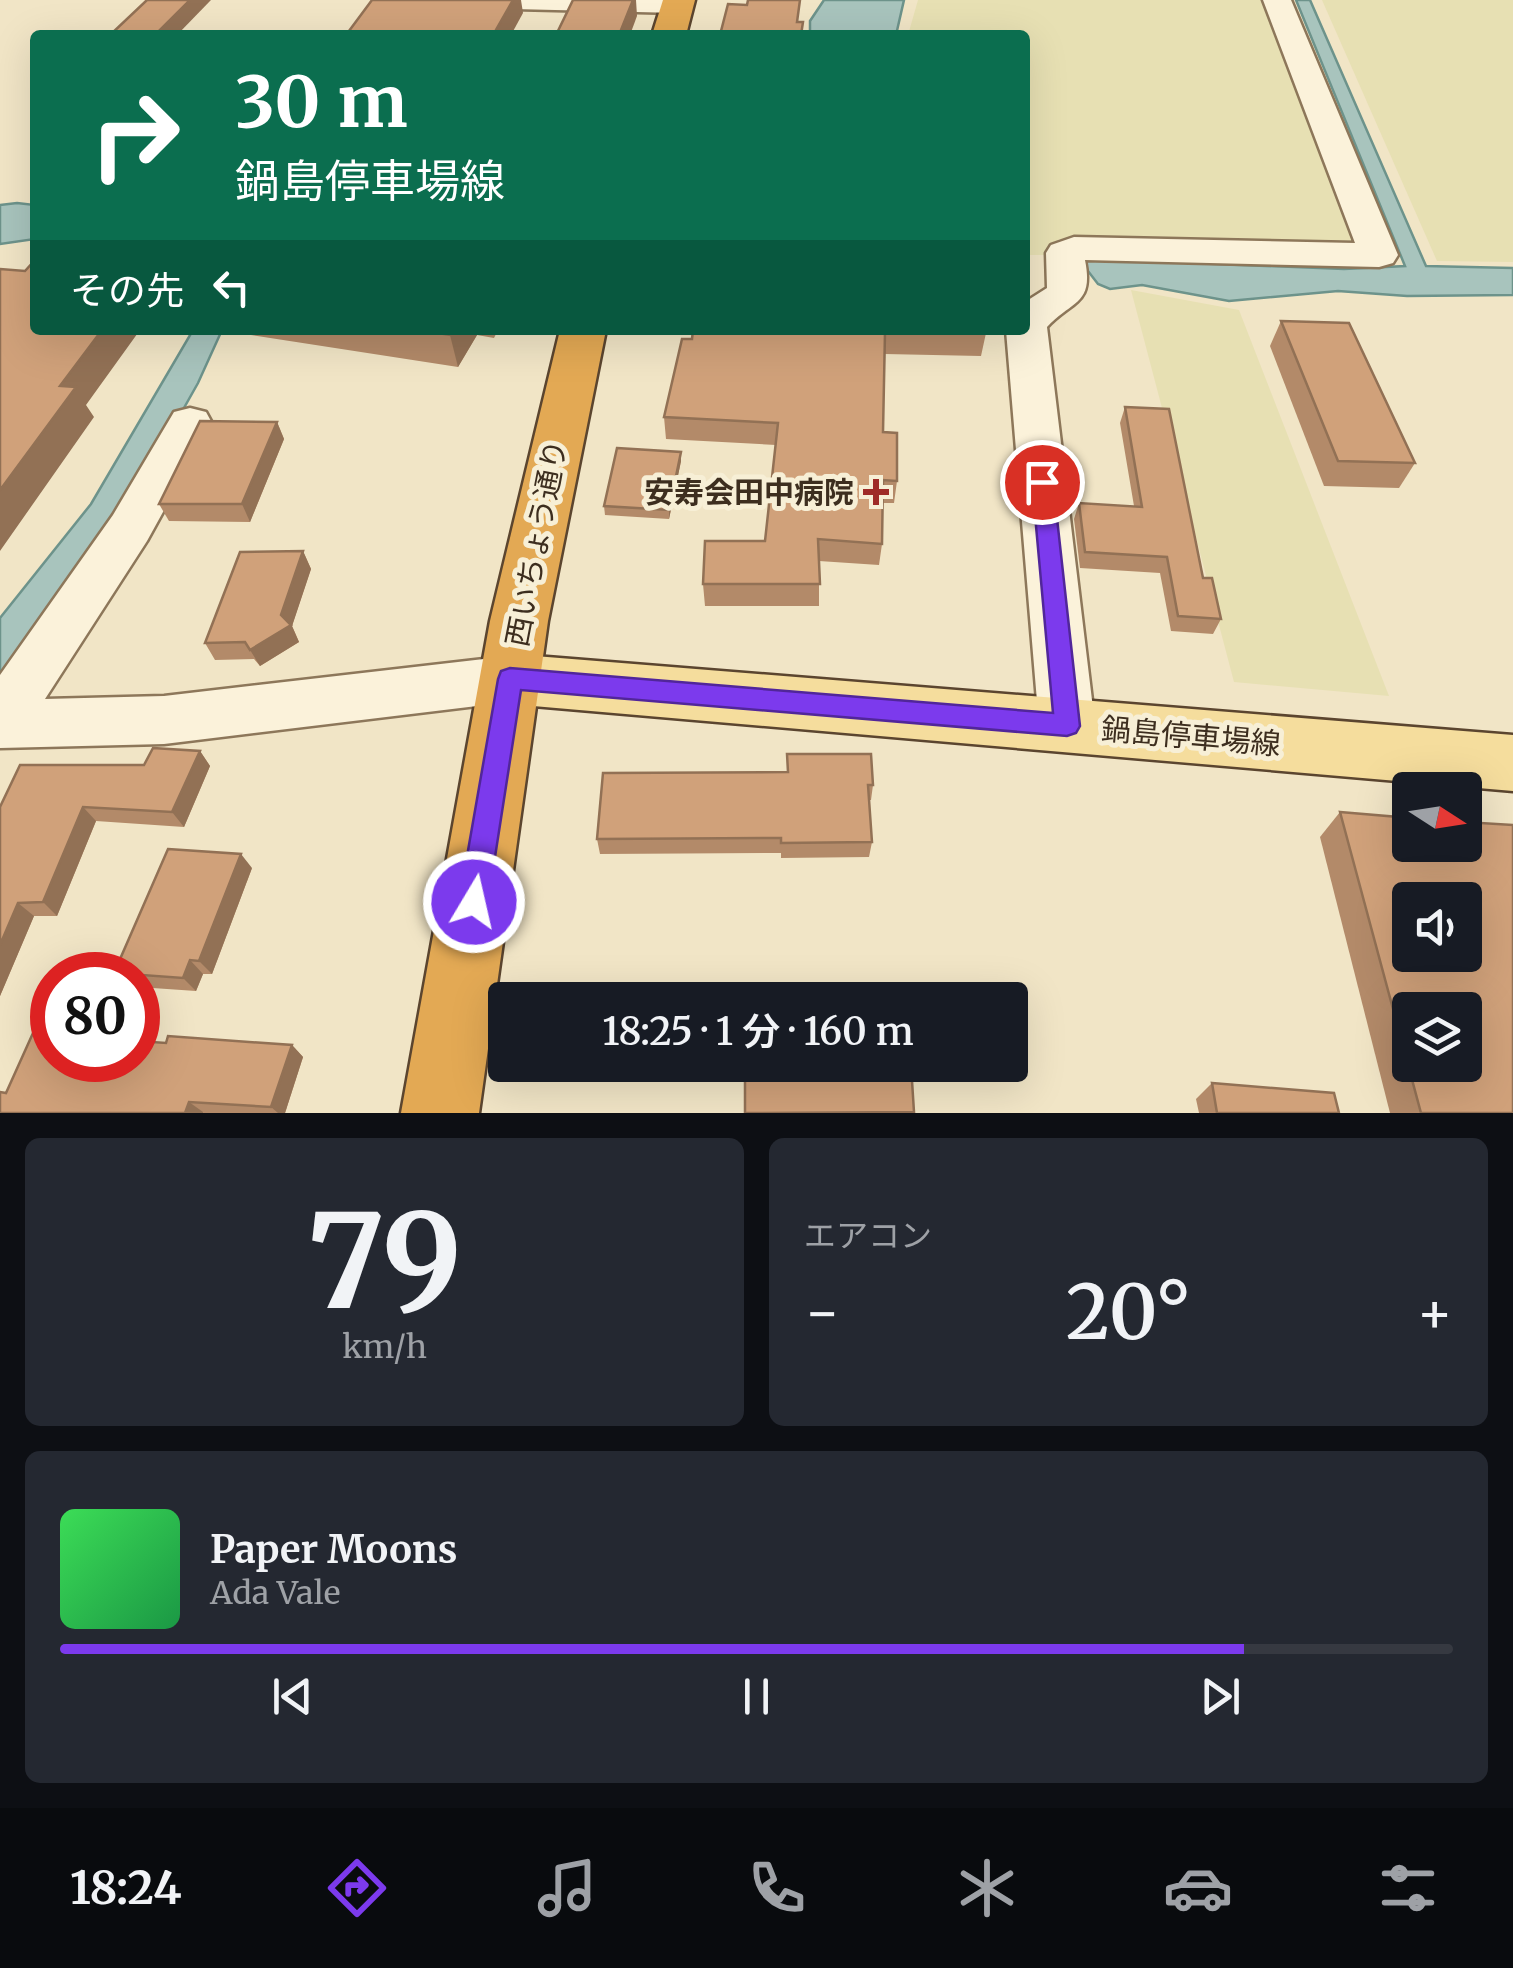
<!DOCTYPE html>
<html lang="ja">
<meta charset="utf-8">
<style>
body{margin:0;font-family:Merriweather,"Noto Sans JP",serif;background:#242831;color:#f1f3f6;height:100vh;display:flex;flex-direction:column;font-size:38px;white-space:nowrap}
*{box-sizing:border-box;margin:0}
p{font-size:32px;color:#9ea1a6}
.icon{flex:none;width:55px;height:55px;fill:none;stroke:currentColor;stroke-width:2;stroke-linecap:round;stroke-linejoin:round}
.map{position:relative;height:1113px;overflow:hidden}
.side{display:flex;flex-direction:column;gap:25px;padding:25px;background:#0d0f14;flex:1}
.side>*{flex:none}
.top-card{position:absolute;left:30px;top:30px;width:1000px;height:305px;border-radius:10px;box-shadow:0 10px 40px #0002;background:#0b6e4f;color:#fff;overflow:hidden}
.needle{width:65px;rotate:102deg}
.controls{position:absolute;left:1392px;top:772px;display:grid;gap:20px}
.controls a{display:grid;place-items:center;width:90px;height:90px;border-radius:10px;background:#171b24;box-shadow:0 10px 40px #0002;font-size:50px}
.speed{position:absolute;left:30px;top:952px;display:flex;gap:20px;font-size:50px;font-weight:700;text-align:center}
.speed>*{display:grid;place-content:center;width:130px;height:130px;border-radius:50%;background:#171b24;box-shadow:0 10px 40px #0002;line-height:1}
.speed .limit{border:15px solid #d22;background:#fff;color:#111}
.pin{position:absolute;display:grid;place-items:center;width:85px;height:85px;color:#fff;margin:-42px;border:5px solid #fff;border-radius:50%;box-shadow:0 2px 10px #0007}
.me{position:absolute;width:110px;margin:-55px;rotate:9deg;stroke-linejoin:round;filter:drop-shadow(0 0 8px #0008)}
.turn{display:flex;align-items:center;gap:35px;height:210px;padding:0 40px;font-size:45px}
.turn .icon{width:130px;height:130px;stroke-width:2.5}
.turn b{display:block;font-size:70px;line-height:85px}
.then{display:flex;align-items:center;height:95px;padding:0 40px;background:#0003;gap:20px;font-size:38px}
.big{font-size:75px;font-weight:600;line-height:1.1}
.side .tile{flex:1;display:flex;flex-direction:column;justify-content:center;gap:15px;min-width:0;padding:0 35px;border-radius:15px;background:#242831}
.side .dial{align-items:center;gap:0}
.dial b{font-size:130px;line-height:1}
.song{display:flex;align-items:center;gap:30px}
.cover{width:120px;height:120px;border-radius:15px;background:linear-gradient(135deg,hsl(130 70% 55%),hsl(140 70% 35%))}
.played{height:10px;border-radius:5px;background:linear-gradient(90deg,#7c3aed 85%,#363941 85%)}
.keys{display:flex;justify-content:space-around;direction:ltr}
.heat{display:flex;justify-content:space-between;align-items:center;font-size:55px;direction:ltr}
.side .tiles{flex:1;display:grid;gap:25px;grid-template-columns:1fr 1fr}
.tile:last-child{grid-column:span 2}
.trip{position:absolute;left:488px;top:982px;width:540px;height:100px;border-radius:10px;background:#171b24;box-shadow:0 10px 40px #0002;font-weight:600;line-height:100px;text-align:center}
.tabs{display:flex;height:160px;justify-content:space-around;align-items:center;background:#090b0e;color:#9ea1a6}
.tabs .icon{width:70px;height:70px}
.tabs .active{color:#7c3aed}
.tabs b{font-size:45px;color:#f1f3f6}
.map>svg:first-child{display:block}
</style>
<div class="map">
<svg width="1513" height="1113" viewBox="0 0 1513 1113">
<rect width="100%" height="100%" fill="#f1e5c6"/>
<!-- farmland -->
<g fill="#e7e0b3">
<polygon points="918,0 1268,0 1364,248 1059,239 1052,255 1025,255 1025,35 908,35"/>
<polygon points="1322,0 1513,0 1513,262 1437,261"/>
<polygon points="1131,290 1239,310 1389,696 1234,682"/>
</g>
<!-- water -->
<g fill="#a8c4bd" stroke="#6d938b" stroke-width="2.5">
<polygon points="824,0 904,0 896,35 810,35 810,21"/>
<polygon points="1296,0 1310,0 1426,266 1513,268 1513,295 1407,296 1338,291 1229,301 1142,285 1110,289 1098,284 1081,262 1090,259 1344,269 1405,266"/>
<polygon points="17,203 35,205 35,239 0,244 0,205"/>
<polygon points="193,330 222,330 198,383 118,525 0,680 0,618 91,504"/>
</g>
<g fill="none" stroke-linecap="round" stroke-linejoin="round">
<defs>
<g id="minor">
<polygon points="500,0 690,0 692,4 688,10 678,13 514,9 504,6"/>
<path d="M1263 0H1291L1398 255 1393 263 1379 267 1085 260C1094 305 1072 300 1047 327L1095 725 1087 742 1067 749 1047 742 1039 725 1006 330H1025V302L1047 288 1046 253 1051 245 1074 237 1355 243Z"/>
<polygon points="190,408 206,412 212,423 147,541 45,699 164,696 510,656 529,663 537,679 529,695 510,702 164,744 0,748 0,675 113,515 174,412"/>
</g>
<polygon id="major" points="510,654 1513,735 1513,791 510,704 489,697 480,679 489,661"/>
<g id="highway">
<polygon points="663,0 695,0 686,35 652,35"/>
<polygon points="560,330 606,330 548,621 479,1113 401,1113 490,621"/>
</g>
</defs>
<!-- minor casing -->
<use href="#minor" stroke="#8d775a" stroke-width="5"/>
<!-- major casing -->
<use href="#major" stroke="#5b452f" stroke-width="5"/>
<!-- highway casing -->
<use href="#highway" stroke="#5b452f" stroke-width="5"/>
<!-- minor -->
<use href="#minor" fill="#fbf2da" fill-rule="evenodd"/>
<!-- major -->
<use href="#major" fill="#f5dd9d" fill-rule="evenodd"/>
<!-- highway -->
<use href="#highway" fill="#e3a954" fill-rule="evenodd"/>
</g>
<!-- wall -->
<g fill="#b38a69">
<polygon points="1281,321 1415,463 1399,488 1324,486 1270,346"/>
<polygon points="230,330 498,330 494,338 477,335 458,367 231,332"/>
<polygon points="693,330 986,333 981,356 885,354 883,432 897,481 894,503 883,503 882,544 879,565 819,561 819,606 705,606 703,584 765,541 776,445 666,439 664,417 692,339"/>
<polygon points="1125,407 1221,619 1213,634 1171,631 1160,573 1080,568 1074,519 1079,503 1134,506 1120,423"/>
<polygon points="277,422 284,439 250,522 169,521 159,504"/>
<polygon points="681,452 681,461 669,519 605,515 604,506"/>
<polygon points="303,551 311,569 292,626 299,642 260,666 254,659 215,660 205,643"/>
<polygon points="200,751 210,766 184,827 96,821 57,916 34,916 0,996 0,807"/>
<polygon points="787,754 873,785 871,800 869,800 872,842 869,857 781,858 781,853 600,854 597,839 787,772"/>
<polygon points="1340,812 1513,1113 1390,1113 1320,837"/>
<polygon points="252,868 212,974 203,974 196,991 138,987 138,975 116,975 114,973"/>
<polygon points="166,1043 292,1045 303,1057 285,1113 0,1113 6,1093"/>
<polygon points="1212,1083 1339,1113 1199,1113 1196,1099"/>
</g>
<!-- shaded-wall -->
<g fill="#927155">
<polygon points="190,0 211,0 177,35 155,35"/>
<polygon points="513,0 521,0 523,13 511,35 493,35"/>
<polygon points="633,0 636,0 637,16 630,35 619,35"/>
<polygon points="102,330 140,330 86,405 94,417 0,551 0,490 60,386"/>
<polygon points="453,330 476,330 477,335 458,367 450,335"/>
<polygon points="277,422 284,439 250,522 242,504"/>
<polygon points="681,452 681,461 669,519 669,510"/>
<polygon points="303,551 311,569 292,626 299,642 260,666 250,650"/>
<polygon points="200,751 210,766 184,827 172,812"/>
<polygon points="83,807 96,821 57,916 43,902"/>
<polygon points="241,854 252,868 212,974 199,961"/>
<polygon points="18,903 34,916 0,996 0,945"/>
<polygon points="190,960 203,974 196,991 183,978"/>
<polygon points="292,1045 303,1057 285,1113 278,1113 271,1107"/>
<polygon points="189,1102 203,1112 203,1113 185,1113"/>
</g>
<!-- building -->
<g fill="#d0a17a" stroke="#927155" stroke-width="2.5" fill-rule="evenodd">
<polygon points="147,0 190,0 155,35 110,35"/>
<polygon points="372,0 513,0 493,35 346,35"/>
<polygon points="573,0 633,0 619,35 556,35"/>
<polygon points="748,0 800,0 797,22 803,22 801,35 720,35 728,4 747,5"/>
<polygon points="35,260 35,330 102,330 60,386 76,387 0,490 0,269 25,271"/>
<polygon points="1281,321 1349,323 1415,463 1338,461"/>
<polygon points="417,330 453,330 450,335"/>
<polygon points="693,330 985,330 986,333 885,332 883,432 897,433 897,481 883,480 882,544 818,539 820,584 703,584 705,541 765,541 778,423 664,417 682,339 692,339"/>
<polygon points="1125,407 1169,409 1203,578 1212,578 1221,619 1178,616 1167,557 1085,552 1079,503 1142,507"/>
<polygon points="200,421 277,422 242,504 159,504"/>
<polygon points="617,448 681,452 669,510 604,506"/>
<polygon points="303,551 281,615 291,625 250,650 245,642 205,643 240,552"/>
<polygon points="153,748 200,751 172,812 83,807 43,902 18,903 0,945 0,807 20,765 144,765"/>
<polygon points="787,754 871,754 873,785 868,785 872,842 781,843 781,838 597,839 603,773 788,772"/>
<path d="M1340 812 1410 818V845H1465V822L1513 825V1113H1421ZM1410 900H1465V955H1410ZM1410 1010H1465V1065H1410Z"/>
<polygon points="168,849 241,854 199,961 190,960 183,978 114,973"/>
<polygon points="905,992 905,1000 774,1000 774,993"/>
<polygon points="33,1033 52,1034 52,1060 138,1060 138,1041 166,1043 168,1036 292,1045 271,1107 189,1102 185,1113 0,1113 0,1092 6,1093"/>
<polygon points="745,1065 911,1065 914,1112 745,1113"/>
<polygon points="1212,1083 1334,1093 1339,1113 1217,1113"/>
</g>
<!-- route -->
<polygon fill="#7c3aed" stroke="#51269a" stroke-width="2.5" points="1042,475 1053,482 1080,726 1076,733 1067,736 521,690 488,902 484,911 474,915 464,911 459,902 498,679 501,671 510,668 1053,713 1032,482"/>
<!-- markers -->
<path fill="#9f2b27" stroke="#f7efd6" stroke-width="4" d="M871 477h10v10h10v10h-10v10h-10v-10h-10v-10h10z"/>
<g text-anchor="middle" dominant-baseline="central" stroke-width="10" stroke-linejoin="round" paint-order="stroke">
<!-- poi labels -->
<g font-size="30" font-weight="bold" fill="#3d2e1f" stroke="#f7efd6" text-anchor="end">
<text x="854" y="492">安寿会田中病院</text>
</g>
<!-- street labels -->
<g font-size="30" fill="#3d2e1f" stroke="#f7efd6">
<text transform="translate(536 543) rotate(-79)">西いちょう通り</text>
<text transform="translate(1191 736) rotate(5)">鍋島停車場線</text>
</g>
</g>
</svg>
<div class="controls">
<a><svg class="needle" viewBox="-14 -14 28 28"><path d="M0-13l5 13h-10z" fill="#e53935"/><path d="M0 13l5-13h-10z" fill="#9ea1a6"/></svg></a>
<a><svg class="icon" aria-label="sound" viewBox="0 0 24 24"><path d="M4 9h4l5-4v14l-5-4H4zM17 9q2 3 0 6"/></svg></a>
<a><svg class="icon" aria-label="layers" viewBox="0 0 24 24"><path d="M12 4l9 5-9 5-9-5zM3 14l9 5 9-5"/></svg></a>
</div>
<div class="speed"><div class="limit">80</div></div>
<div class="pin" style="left:1042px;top:482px;background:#d93025"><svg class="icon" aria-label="arrive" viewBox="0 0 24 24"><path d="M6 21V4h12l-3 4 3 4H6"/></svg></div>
<svg class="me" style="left:474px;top:902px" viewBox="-20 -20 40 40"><circle r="17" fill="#7c3aed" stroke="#fff" stroke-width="3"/><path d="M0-11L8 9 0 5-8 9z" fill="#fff"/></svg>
<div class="trip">18:25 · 1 分 · 160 m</div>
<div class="top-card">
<div class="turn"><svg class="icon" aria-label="right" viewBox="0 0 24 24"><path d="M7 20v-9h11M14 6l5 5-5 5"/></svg><div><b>30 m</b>鍋島停車場線</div></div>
<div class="then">その先<svg class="icon" aria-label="left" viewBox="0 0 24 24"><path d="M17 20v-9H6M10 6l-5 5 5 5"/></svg></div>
</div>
</div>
<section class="side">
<div class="tiles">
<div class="tile dial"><b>79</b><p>km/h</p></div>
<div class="tile"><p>エアコン</p>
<div class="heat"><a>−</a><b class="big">20°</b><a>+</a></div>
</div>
<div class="tile">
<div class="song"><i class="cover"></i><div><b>Paper Moons</b><p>Ada Vale</p></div></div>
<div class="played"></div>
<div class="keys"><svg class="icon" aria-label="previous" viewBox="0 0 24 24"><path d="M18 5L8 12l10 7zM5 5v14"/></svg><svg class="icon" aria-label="pause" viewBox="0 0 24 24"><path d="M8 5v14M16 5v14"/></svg><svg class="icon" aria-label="next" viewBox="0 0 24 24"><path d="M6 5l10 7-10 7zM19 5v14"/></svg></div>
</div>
</div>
</section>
<nav class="tabs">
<b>18:24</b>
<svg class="icon active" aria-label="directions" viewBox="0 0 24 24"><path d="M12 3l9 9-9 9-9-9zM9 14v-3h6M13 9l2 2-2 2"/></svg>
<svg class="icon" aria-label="music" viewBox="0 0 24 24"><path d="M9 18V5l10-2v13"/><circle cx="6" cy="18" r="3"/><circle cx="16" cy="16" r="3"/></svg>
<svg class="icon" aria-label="phone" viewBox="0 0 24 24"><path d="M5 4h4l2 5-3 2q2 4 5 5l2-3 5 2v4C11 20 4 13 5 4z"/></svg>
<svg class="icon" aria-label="climate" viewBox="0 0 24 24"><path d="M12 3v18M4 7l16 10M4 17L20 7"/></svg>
<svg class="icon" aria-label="car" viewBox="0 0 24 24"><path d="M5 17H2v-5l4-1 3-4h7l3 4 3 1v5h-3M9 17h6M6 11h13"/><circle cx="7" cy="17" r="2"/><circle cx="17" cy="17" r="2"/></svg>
<svg class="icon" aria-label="filters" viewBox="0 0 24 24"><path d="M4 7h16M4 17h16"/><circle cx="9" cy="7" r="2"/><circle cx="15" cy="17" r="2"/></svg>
</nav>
